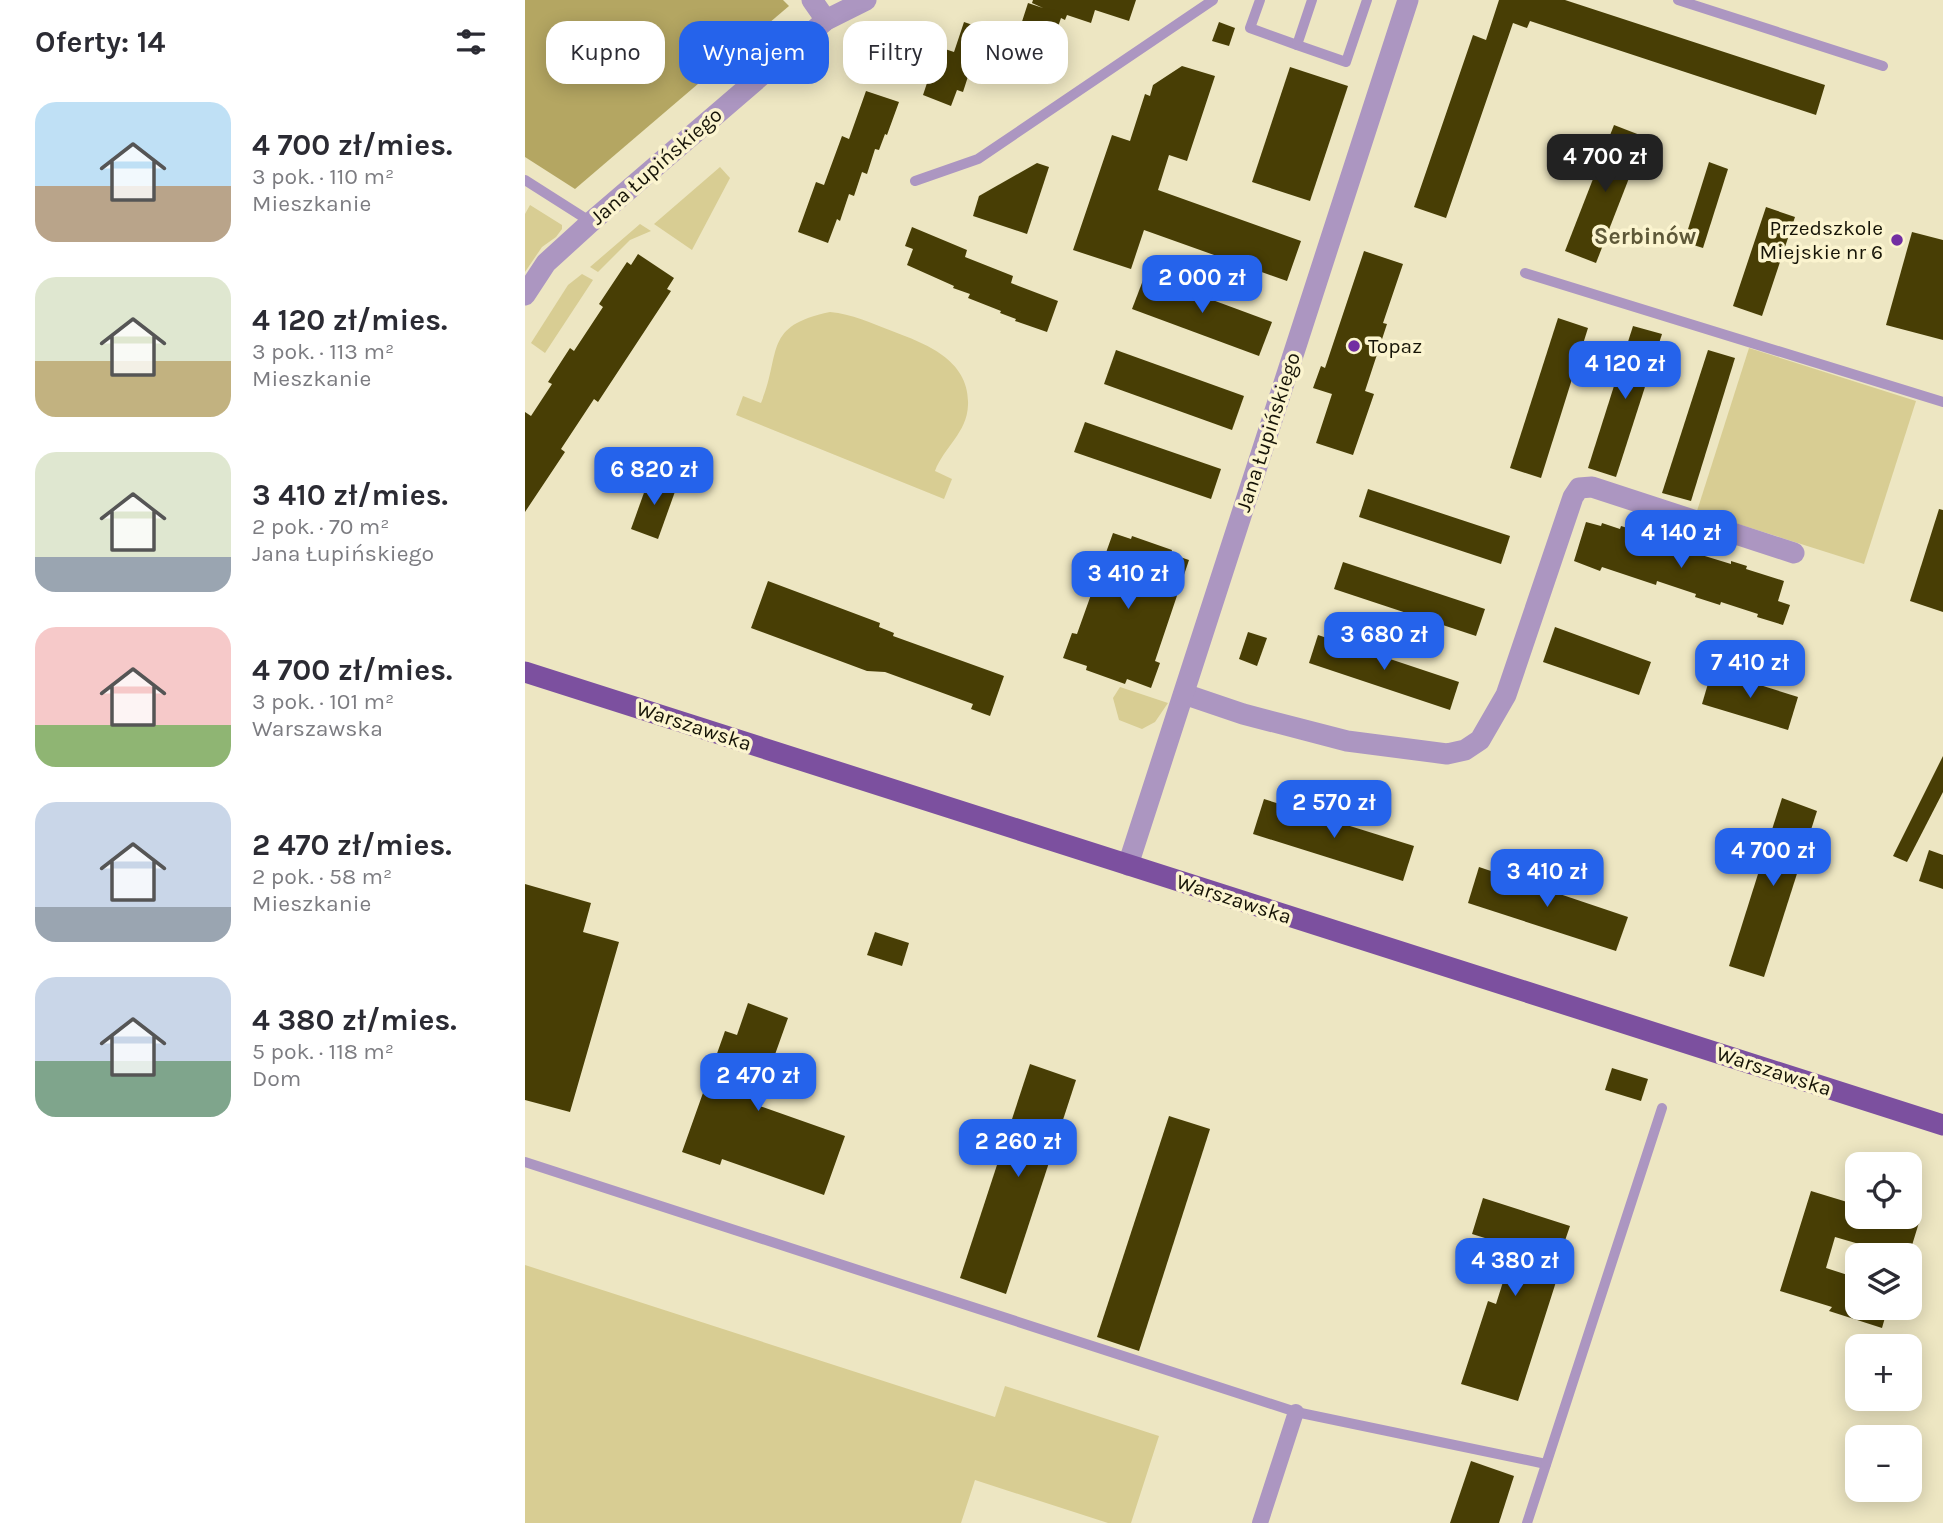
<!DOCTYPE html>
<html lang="pl">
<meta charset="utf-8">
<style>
body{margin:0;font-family:Karla,sans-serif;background:#f2f2f3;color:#2b2b33;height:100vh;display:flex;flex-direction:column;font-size:26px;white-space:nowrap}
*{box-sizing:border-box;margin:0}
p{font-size:23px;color:#7c7c81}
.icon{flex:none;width:38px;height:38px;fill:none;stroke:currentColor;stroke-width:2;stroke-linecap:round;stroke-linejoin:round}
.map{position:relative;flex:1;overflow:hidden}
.side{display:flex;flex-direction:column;background:#fff;width:525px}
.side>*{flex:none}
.banner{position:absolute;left:21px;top:21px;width:665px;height:63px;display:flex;gap:14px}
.controls{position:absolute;left:1320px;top:1152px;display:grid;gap:14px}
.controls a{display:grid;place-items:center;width:77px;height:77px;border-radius:14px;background:#fff;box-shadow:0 4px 18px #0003;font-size:35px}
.price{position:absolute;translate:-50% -60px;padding:0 16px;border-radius:14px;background:#2563eb;color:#fff;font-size:23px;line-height:46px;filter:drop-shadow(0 2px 4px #0008)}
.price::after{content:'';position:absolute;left:50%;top:42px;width:21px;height:16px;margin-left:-10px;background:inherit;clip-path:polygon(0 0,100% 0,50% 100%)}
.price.active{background:#222;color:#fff}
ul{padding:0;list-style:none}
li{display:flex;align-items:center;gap:21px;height:175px;padding:0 35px}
li span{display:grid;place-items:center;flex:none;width:196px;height:140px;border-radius:21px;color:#555}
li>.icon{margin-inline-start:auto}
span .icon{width:84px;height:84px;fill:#fffc;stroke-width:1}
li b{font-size:30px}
h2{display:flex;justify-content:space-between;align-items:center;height:84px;padding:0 35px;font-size:30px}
.pill{padding:0 24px;border-radius:21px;background:#fff;box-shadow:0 4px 18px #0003;font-size:24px;line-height:63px}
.pill.active{background:#2563eb;color:#fff}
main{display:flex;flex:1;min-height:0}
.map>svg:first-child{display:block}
.green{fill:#d8cd93}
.forest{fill:#b4a662}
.building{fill:#483e05}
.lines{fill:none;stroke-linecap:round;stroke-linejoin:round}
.service{stroke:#ac96c1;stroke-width:10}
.pedestrian{stroke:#ac96c1;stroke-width:16}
.minor{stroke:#ac96c1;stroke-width:21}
.primary{stroke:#7c509f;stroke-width:21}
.poi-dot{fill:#732ea2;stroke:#fbf4cf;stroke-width:2.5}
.labels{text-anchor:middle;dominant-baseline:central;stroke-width:7;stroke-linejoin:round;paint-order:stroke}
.street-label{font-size:21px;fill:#161407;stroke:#fbf4cf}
.poi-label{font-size:21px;fill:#161407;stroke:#fbf4cf;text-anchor:end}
.neighbourhood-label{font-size:23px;font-weight:bold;fill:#5e5838;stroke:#fbf4cf}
</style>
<main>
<section class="side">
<h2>Oferty: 14<svg class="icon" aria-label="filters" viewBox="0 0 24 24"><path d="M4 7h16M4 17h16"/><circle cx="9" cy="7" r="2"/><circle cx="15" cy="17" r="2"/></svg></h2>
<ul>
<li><span style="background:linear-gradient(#bfe0f5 60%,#b9a48a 0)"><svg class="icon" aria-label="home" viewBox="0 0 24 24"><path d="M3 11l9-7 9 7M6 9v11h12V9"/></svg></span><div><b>4 700 zł/mies.</b><p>3 pok. · 110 m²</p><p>Mieszkanie</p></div></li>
<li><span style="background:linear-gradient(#dfe7d0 60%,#c2b280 0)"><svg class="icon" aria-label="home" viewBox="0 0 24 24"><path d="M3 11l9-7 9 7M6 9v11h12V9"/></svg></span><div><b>4 120 zł/mies.</b><p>3 pok. · 113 m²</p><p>Mieszkanie</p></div></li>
<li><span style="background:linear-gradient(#dfe7d0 75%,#9aa5b1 0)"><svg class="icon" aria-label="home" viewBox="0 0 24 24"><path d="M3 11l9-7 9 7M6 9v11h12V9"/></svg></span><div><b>3 410 zł/mies.</b><p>2 pok. · 70 m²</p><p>Jana Łupińskiego</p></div></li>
<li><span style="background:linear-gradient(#f6c9c9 70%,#8fb573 0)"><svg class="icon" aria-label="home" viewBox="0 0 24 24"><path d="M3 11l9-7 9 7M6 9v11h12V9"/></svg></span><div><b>4 700 zł/mies.</b><p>3 pok. · 101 m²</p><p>Warszawska</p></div></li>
<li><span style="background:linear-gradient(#c9d6e8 75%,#9aa5b1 0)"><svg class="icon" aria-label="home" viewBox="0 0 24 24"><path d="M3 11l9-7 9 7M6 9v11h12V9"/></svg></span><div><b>2 470 zł/mies.</b><p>2 pok. · 58 m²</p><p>Mieszkanie</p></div></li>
<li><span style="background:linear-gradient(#c9d6e8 60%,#7fa58c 0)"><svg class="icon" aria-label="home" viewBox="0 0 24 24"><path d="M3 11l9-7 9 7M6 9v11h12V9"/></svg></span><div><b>4 380 zł/mies.</b><p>5 pok. · 118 m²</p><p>Dom</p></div></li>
</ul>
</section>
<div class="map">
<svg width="1418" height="1523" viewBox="0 0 1418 1523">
<rect width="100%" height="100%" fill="#ede6c2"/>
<!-- green -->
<g class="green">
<path d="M195 167 205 178 167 250 129 224Z"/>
<path d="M5 205 37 225V229L31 237 17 247 0 272V214Z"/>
<path d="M115 224 126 231 105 240 73 272 65 267Z"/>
<path d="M57 274 68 280 20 353 6 343 43 285Z"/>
<path d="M305 312C327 314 346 323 367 331 401 344 445 360 443 405 442 433 419 447 410 471L427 479 419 499 211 415 218 396 236 403C257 353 237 326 305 312Z"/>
<path d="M1224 348 1391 401 1339 564 1172 511Z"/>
<path d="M595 687 643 703 630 722 617 729 594 720 588 698Z"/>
<path d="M0 1265 470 1417 480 1386 634 1436 606 1523H583L450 1480 436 1523H0Z"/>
</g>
<!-- forest -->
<path class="forest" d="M0 0H258L264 6 50 189 0 157Z"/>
<!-- building -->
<g class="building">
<path d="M508 0H611L604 21 570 10 566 23 542 15 540 20 536 18 525 50 520 48 519 50 534 56 529 69 483 54 478 68 453 60 451 66 447 64 438 92 432 90 426 106 398 95 414 47 429 52 439 22 489 39 492 37 503 3 518 8 507 3Z"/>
<path d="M974 0H1040L1300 85 1291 115 1005 21 1002 28 988 23 921 218 889 207 948 35 961 40Z"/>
<path d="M694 22 710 28 704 46 687 41Z"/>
<path d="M657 66 690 76 662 161 644 155 633 190 776 241 762 281 619 230 606 269 548 250 587 135 605 141 620 94 625 96 628 85Z"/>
<path d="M765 67 823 86 785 201 727 182Z"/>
<path d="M341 91 374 102 362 135 360 134 354 150 350 149 342 174 337 172 329 196 324 194 315 221 312 219 303 243 273 232 291 182 299 185 317 136 324 139Z"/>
<path d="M1089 125 1120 137 1071 263 1040 251Z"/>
<path d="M1184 162 1203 169 1178 248 1159 242Z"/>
<path d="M512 163 524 167 502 234 448 216 454 196Z"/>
<path d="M1241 207 1270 217 1237 316 1208 306Z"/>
<path d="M387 227 442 250 440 257 488 276 486 283 533 301 522 332 490 321 491 319 475 313 476 311 443 298 445 294 428 288 429 286 382 265 388 249 380 246Z"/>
<path d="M1387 232 1418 240V340L1361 325Z"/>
<path d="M839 251 878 264 858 323 862 324 840 391 849 394 828 455 791 443 807 394 788 388 796 366 800 368Z"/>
<path d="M113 254 149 278 142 289 146 291 73 402 69 399 36 449 40 452 0 512V412L6 416 27 384 23 382 45 348 49 351 78 307 74 304 102 262 106 265Z"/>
<path d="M620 275 747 322 734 356 607 309Z"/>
<path d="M1033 318 1063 328 1016 478 985 468Z"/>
<path d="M1108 326 1137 334 1091 477 1063 468Z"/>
<path d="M591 350 719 396 707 430 579 384Z"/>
<path d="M1183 350 1210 358 1166 501 1137 493Z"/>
<path d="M560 422 696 469 686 499 549 452Z"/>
<path d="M125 476 152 486 133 539 106 529Z"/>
<path d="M843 489 985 536 976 564 834 517Z"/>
<path d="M1414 509 1418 510V612L1385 601Z"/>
<path d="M1061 522 1076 526 1077 523 1095 529 1096 526 1112 531 1111 535 1206 564V561L1222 566 1221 569 1259 581 1253 601 1265 605 1258 625 1232 617 1233 614 1196 602 1195 605 1170 597 1171 594 1132 581 1131 585 1077 567 1075 571 1049 561Z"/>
<path d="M588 533 606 539 607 536 647 550 646 554 664 560 630 661 635 663 626 688 602 679 600 684 561 670 562 666 538 658 547 633 552 634Z"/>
<path d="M818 562 960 609 951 636 809 589Z"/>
<path d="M243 581 355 623 354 627 369 633 368 636 479 676 465 716 446 709 448 704 360 672 342 671 226 628Z"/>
<path d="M1030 627 1126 662 1114 695 1018 662Z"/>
<path d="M723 632 742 638 732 666 714 659Z"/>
<path d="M793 635 934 682 925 710 784 663Z"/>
<path d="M1187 670 1273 697 1263 730 1177 704Z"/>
<path d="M1418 756V792L1382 862 1368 856Z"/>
<path d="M1257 798 1292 811 1239 977 1204 966Z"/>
<path d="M739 799 889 846 878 881 728 834Z"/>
<path d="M1404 850 1418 855V889L1394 881Z"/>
<path d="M954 867 1103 917 1091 951 943 903Z"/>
<path d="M0 884 66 903 58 932 94 942 45 1112 0 1100Z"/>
<path d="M350 932 384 943 377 966 342 955Z"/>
<path d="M223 1003 263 1018 232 1105 320 1136 299 1195 197 1159 195 1165 157 1152 200 1031 212 1035Z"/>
<path d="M505 1064 551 1080 481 1294 435 1278Z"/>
<path d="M1087 1068 1123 1079 1116 1101 1080 1090Z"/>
<path d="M644 1116 685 1129 614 1351 572 1337Z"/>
<path d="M1286 1191 1332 1205V1216H1396L1384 1255H1339L1341 1246 1310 1237 1301 1268 1332 1278V1307H1363L1357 1328 1304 1311 1307 1307 1255 1291Z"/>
<path d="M958 1198 1045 1226 1033 1261 1037 1263 993 1401 936 1384 963 1301 971 1304 989 1247 947 1234Z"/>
<path d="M946 1461 989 1476 974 1523H925Z"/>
</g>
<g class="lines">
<!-- service -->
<g class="service">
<path d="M735 0 725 28 772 45"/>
<path d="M787 0 772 45 821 62 842 0"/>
<path d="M1153 0 1358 66"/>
<path d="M0 180 66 222"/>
<path d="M390 181 453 159 688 0"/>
<path d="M1000 273 1418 402"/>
<path d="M0 1162 771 1412 1021 1464"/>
<path d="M1002 1523 1137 1108"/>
</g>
<!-- pedestrian -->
<path class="pedestrian" d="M735 1523 771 1412"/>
<!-- minor -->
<g class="minor">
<path d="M287 0 301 20"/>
<path d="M0 295 21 263 66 222 301 20 341 0"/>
<path d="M659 694 718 714 822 741 922 754 940 750 955 740 981 695 1048 497 1054 488 1067 487 1269 553"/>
<path d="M603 865 883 0"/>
</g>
<!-- primary -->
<path class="primary" d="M0 672 1418 1125"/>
</g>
<!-- markers -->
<g class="poi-dot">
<circle cx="1372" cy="240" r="7"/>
<circle cx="829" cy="346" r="7"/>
</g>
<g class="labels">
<!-- street labels -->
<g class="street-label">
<text transform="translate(131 166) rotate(-41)">Jana Łupińskiego</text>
<text transform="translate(743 432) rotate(-72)">Jana Łupińskiego</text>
<text transform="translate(169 726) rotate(18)">Warszawska</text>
<text transform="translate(709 899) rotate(18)">Warszawska</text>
<text transform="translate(1249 1071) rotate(18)">Warszawska</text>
</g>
<!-- poi labels -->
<g class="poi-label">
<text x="1358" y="228">Przedszkole<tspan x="1358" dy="24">Miejskie nr 6</tspan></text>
<text x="843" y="346" text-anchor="start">Topaz</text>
</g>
<!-- neighbourhood labels -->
<g class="neighbourhood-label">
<text x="1120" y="236">Serbinów</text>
</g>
</g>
</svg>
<div class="controls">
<a><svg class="icon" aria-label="locate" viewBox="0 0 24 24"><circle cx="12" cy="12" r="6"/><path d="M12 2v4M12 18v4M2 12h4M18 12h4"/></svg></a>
<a><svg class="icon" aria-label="layers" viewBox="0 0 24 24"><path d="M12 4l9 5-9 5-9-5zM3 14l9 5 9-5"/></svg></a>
<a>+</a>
<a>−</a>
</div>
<b class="price active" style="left:1080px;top:194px">4 700 zł</b>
<b class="price" style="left:677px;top:315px">2 000 zł</b>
<b class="price" style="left:1100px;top:401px">4 120 zł</b>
<b class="price" style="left:129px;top:507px">6 820 zł</b>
<b class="price" style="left:1156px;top:570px">4 140 zł</b>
<b class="price" style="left:603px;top:611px">3 410 zł</b>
<b class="price" style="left:859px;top:672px">3 680 zł</b>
<b class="price" style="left:1225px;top:700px">7 410 zł</b>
<b class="price" style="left:809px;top:840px">2 570 zł</b>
<b class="price" style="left:1248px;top:888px">4 700 zł</b>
<b class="price" style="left:1022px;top:909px">3 410 zł</b>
<b class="price" style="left:233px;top:1113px">2 470 zł</b>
<b class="price" style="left:493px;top:1179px">2 260 zł</b>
<b class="price" style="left:990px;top:1298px">4 380 zł</b>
<div class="banner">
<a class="pill">Kupno</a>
<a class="pill active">Wynajem</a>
<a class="pill">Filtry</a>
<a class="pill">Nowe</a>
</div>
</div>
</main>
